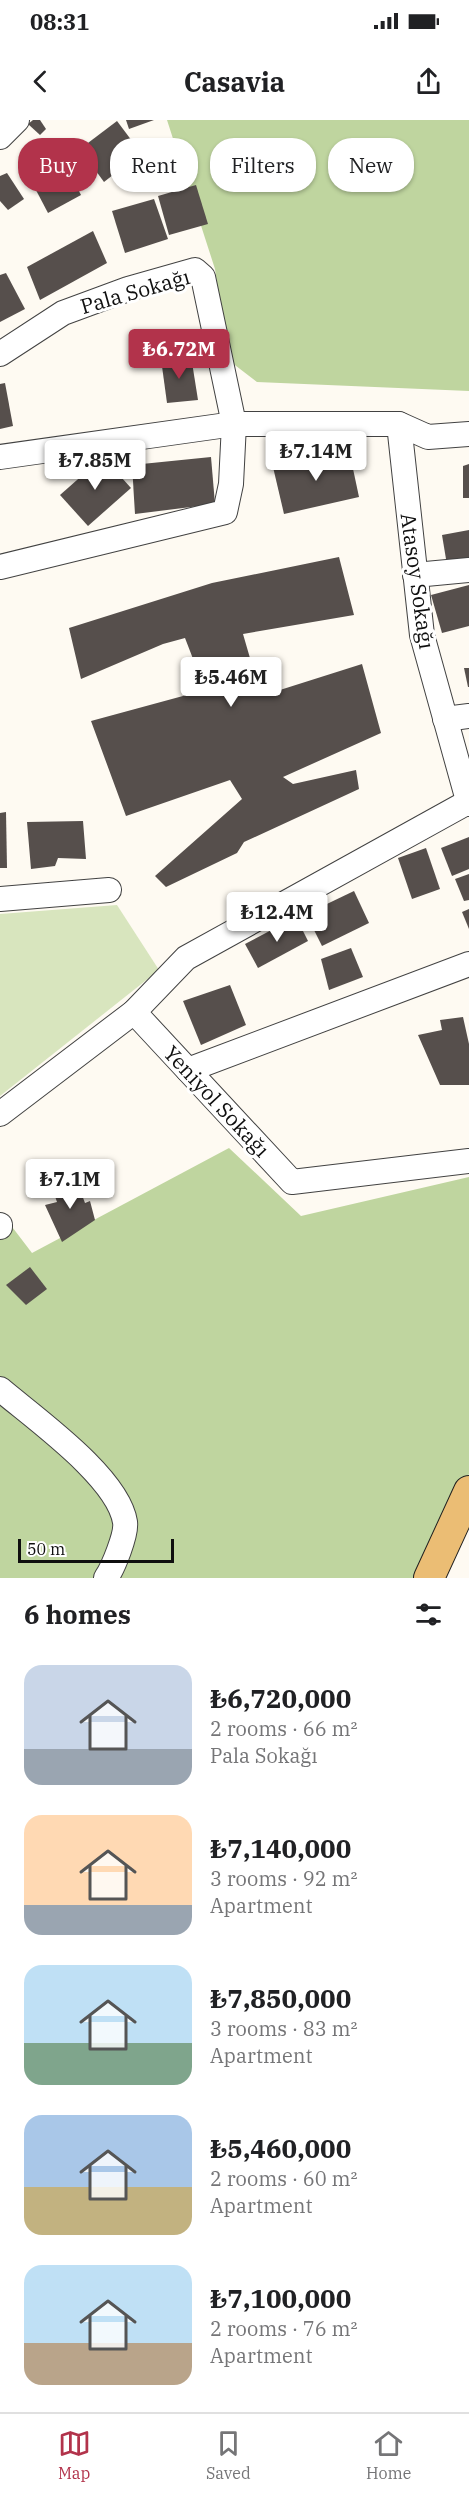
<!DOCTYPE html>
<meta charset="utf-8">
<style>
body{margin:0;font-family:"IBM Plex Serif",serif;background:#f6f6f6;color:#202124;height:100vh;display:flex;flex-direction:column;font-size:22px;white-space:nowrap}
*{box-sizing:border-box;margin:0}
p{font-size:20px;color:#757577}
.icon{flex:none;width:33px;height:33px;fill:none;stroke:currentColor;stroke-width:2;stroke-linecap:round;stroke-linejoin:round}
.map{position:relative;height:1458px;overflow:hidden}
.details{display:flex;flex-direction:column;background:#fff;flex:1}
.details>*{flex:none}
.top-card{position:absolute;left:18px;top:18px;width:434px;height:54px;display:flex;gap:12px}
.scale{position:absolute;left:18px;bottom:15px;width:156px;box-sizing:border-box;padding-left:6px;border:3px solid #0f0f0f;border-top:0;font-size:16px;line-height:21px;white-space:nowrap;color:#0f0f0f;-webkit-text-stroke:4px #fff;paint-order:stroke}
.price{position:absolute;translate:-50% -51px;padding:0 14px;border-radius:6px;background:#fff;color:#222;font-size:20px;line-height:39px;filter:drop-shadow(0 2px 3px #0008)}
.price::after{content:'';position:absolute;left:50%;top:36px;width:18px;height:14px;margin-left:-9px;background:inherit;clip-path:polygon(0 0,100% 0,50% 100%)}
.price.current{background:#b2334b;color:#fff}
ul{padding:0;list-style:none}
li{display:flex;align-items:center;gap:18px;height:150px;padding:0 24px}
li span{display:grid;place-items:center;flex:none;width:168px;height:120px;border-radius:18px;color:#555}
li>.icon{margin-inline-start:auto}
span .icon{width:72px;height:72px;fill:#fffc;stroke-width:1}
li b{font-size:26px}
h2{display:flex;justify-content:space-between;align-items:center;height:72px;padding:0 24px;font-size:26px}
.chip{padding:0 21px;border-radius:24px;background:#fff;box-shadow:0 2px 4px #0004;font-size:21px;line-height:54px}
.chip.current{background:#b2334b;color:#fff}
.status{display:flex;justify-content:space-between;align-items:center;height:42px;padding:0 30px;background:#fff;direction:ltr}
.status svg{height:16px;fill:currentColor}
header{display:flex;justify-content:space-between;align-items:center;height:78px;padding:0 24px;background:#fff;font-size:27px;font-weight:800}
.dock{display:flex;justify-content:space-around;align-items:center;height:84px;border-top:2px solid #e0e0e0;background:#fff;font-size:16px;color:#757577}
.dock a{display:grid;justify-items:center;gap:3px}
.dock .current{color:#b2334b}
.map>svg:first-child{display:block}
.green{fill:#d8e5be}
.forest{fill:#bfd59f}
.building{fill:#564f4c}
.lines{fill:none;stroke-linecap:round;stroke-linejoin:round}
.minor-casing{stroke:#424242;stroke-width:26}
.major-casing{stroke:#202020;stroke-width:32}
.minor{stroke:#fff;stroke-width:24}
.major{stroke:#ebbd74;stroke-width:30}
.labels{text-anchor:middle;dominant-baseline:central;stroke-width:6;stroke-linejoin:round;paint-order:stroke}
.street-label{font-size:21px;fill:#0f0f0f;stroke:#fff}
</style>
<div class="status"><b>08:31</b><svg viewBox="0 0 49 12"><path d="M0 12V9h3v3zM5 12V6h3v6zM10 12V3h3v9zM15 12V0h3v12zM26 1h20v11H26zM47 4h2v5h-2z"/></svg></div>
<header><svg class="icon" aria-label="back" viewBox="0 0 24 24"><path d="M15 5l-7 7 7 7"/></svg>Casavia<svg class="icon" aria-label="share" viewBox="0 0 24 24"><path d="M12 15V3M7 8l5-5 5 5M5 13v7h14v-7"/></svg></header>
<div class="map">
<svg width="469" height="1458" viewBox="0 0 469 1458">
<rect width="100%" height="100%" fill="#fefaf2"/>
<!-- green -->
<path class="green" d="M117 785 159 850 0 976V794Z"/>
<!-- forest -->
<g class="forest">
<path d="M167 0H469V271L257 262 227 239 215 149Z"/>
<path d="M229 1028 301 1096 469 1057V1354L416 1458H0V1100L3 1095 32 1133Z"/>
</g>
<!-- building -->
<g class="building">
<path d="M33 0H40L46 9 40 15 28 4Z"/>
<path d="M126 0H154L129 9Z"/>
<path d="M117 1 141 33 104 62 80 29Z"/>
<path d="M59 33 81 75 48 93 26 51Z"/>
<path d="M7 53 24 79 8 90 0 81V56Z"/>
<path d="M196 65 208 104 169 115 158 76Z"/>
<path d="M154 79 168 119 125 133 112 91Z"/>
<path d="M93 111 107 143 40 180 27 147Z"/>
<path d="M6 153 25 189 0 202V155Z"/>
<path d="M191 236 198 280 167 283 161 239Z"/>
<path d="M5 263 13 306 0 309V264Z"/>
<path d="M349 330 359 377 284 394 273 347Z"/>
<path d="M103 337 131 368 88 406 60 375Z"/>
<path d="M211 337 215 384 135 394 132 345Z"/>
<path d="M469 344V378H463V346Z"/>
<path d="M469 410V441L447 445 442 415Z"/>
<path d="M339 437 354 495 243 514 261 576 362 544 381 613 283 657 293 664 356 650 359 669 244 722 237 733 166 767 155 756 242 679 230 660 126 696 91 601 205 570 185 518 163 524 81 559 69 508 212 463Z"/>
<path d="M469 465V506L442 513 431 475Z"/>
<path d="M464 548H469V567H468Z"/>
<path d="M6 692 7 748H0V693Z"/>
<path d="M83 701 86 739 58 738 55 746 31 749 27 702Z"/>
<path d="M469 717V749L452 756 441 728Z"/>
<path d="M426 728 440 769 412 779 398 738Z"/>
<path d="M469 754V780L464 781 455 759Z"/>
<path d="M354 771 369 803 322 826 306 794Z"/>
<path d="M469 789V809L462 792Z"/>
<path d="M296 797 308 821 258 848 245 824Z"/>
<path d="M351 828 363 857 329 870 321 839Z"/>
<path d="M230 865 246 905 201 925 183 881Z"/>
<path d="M463 897 469 924V965H440L418 915 442 910 440 900Z"/>
<path d="M76 1059 85 1083 90 1081 95 1100 62 1122 45 1085 57 1082 52 1068Z"/>
<path d="M30 1147 47 1169 26 1185 6 1165Z"/>
</g>
<g class="lines">
<!-- minor casing -->
<g class="minor-casing">
<g id="minor">
<path d="M0 17 17 0"/>
<path d="M0 234 63 193 128 169 195 150 203 157 234 304 231 364 225 392 0 447"/>
<path d="M399 304 422 515 469 684"/>
<path d="M0 337 234 304H399L428 317 469 314"/>
<path d="M415 455 469 450"/>
<path d="M445 599 469 596"/>
<path d="M0 779 109 770"/>
<path d="M134 892 292 1062 469 1041"/>
<path d="M188 950 469 844"/>
<path d="M0 994 134 892 186 838 468 682"/>
<path d="M0 1105V1107"/>
<path d="M0 1269C34 1298 118 1357 125 1402 127 1414 113 1448 106 1458"/>
</g>
</g>
<!-- major casing -->
<g class="major-casing">
<path id="major" d="M429 1458 469 1371"/>
</g>
<!-- minor -->
<use href="#minor" class="minor"/>
<!-- major -->
<use href="#major" class="major"/>
</g>
<g class="labels">
<!-- street labels -->
<g class="street-label">
<text transform="translate(135 171) rotate(-16)">Pala Sokağı</text>
<text transform="translate(418 461) rotate(82)">Atasoy Sokağı</text>
<text transform="translate(217 981) rotate(47)">Yeniyol Sokağı</text>
</g>
</g>
</svg>
<div class="scale">50 m</div>
<b class="price current" style="left:179px;top:260px">₺6.72M</b>
<b class="price" style="left:316px;top:362px">₺7.14M</b>
<b class="price" style="left:95px;top:371px">₺7.85M</b>
<b class="price" style="left:231px;top:588px">₺5.46M</b>
<b class="price" style="left:277px;top:823px">₺12.4M</b>
<b class="price" style="left:70px;top:1090px">₺7.1M</b>
<div class="top-card">
<a class="chip current">Buy</a>
<a class="chip">Rent</a>
<a class="chip">Filters</a>
<a class="chip">New</a>
</div>
</div>
<section class="details">
<h2>6 homes<svg class="icon" aria-label="filters" viewBox="0 0 24 24"><path d="M4 7h16M4 17h16"/><circle cx="9" cy="7" r="2"/><circle cx="15" cy="17" r="2"/></svg></h2>
<ul>
<li><span style="background:linear-gradient(#c9d6e8 70%,#9aa5b1 0)"><svg class="icon" aria-label="home" viewBox="0 0 24 24"><path d="M3 11l9-7 9 7M6 9v11h12V9"/></svg></span><div><b>₺6,720,000</b><p>2 rooms · 66 m²</p><p>Pala Sokağı</p></div></li>
<li><span style="background:linear-gradient(#ffd9b3 75%,#9aa5b1 0)"><svg class="icon" aria-label="home" viewBox="0 0 24 24"><path d="M3 11l9-7 9 7M6 9v11h12V9"/></svg></span><div><b>₺7,140,000</b><p>3 rooms · 92 m²</p><p>Apartment</p></div></li>
<li><span style="background:linear-gradient(#bfe0f5 65%,#7fa58c 0)"><svg class="icon" aria-label="home" viewBox="0 0 24 24"><path d="M3 11l9-7 9 7M6 9v11h12V9"/></svg></span><div><b>₺7,850,000</b><p>3 rooms · 83 m²</p><p>Apartment</p></div></li>
<li><span style="background:linear-gradient(#a9c7e8 60%,#c2b280 0)"><svg class="icon" aria-label="home" viewBox="0 0 24 24"><path d="M3 11l9-7 9 7M6 9v11h12V9"/></svg></span><div><b>₺5,460,000</b><p>2 rooms · 60 m²</p><p>Apartment</p></div></li>
<li><span style="background:linear-gradient(#bfe0f5 65%,#b9a48a 0)"><svg class="icon" aria-label="home" viewBox="0 0 24 24"><path d="M3 11l9-7 9 7M6 9v11h12V9"/></svg></span><div><b>₺7,100,000</b><p>2 rooms · 76 m²</p><p>Apartment</p></div></li>
</ul>
</section>
<nav class="dock">
<a class="current"><svg class="icon" aria-label="map" viewBox="0 0 24 24"><path d="M3 6l6-2 6 2 6-2v14l-6 2-6-2-6 2zM9 4v14M15 6v14"/></svg>Map</a>
<a><svg class="icon" aria-label="saved" viewBox="0 0 24 24"><path d="M7 4h10v16l-5-4-5 4z"/></svg>Saved</a>
<a><svg class="icon" aria-label="home" viewBox="0 0 24 24"><path d="M3 11l9-7 9 7M6 9v11h12V9"/></svg>Home</a>
</nav>
